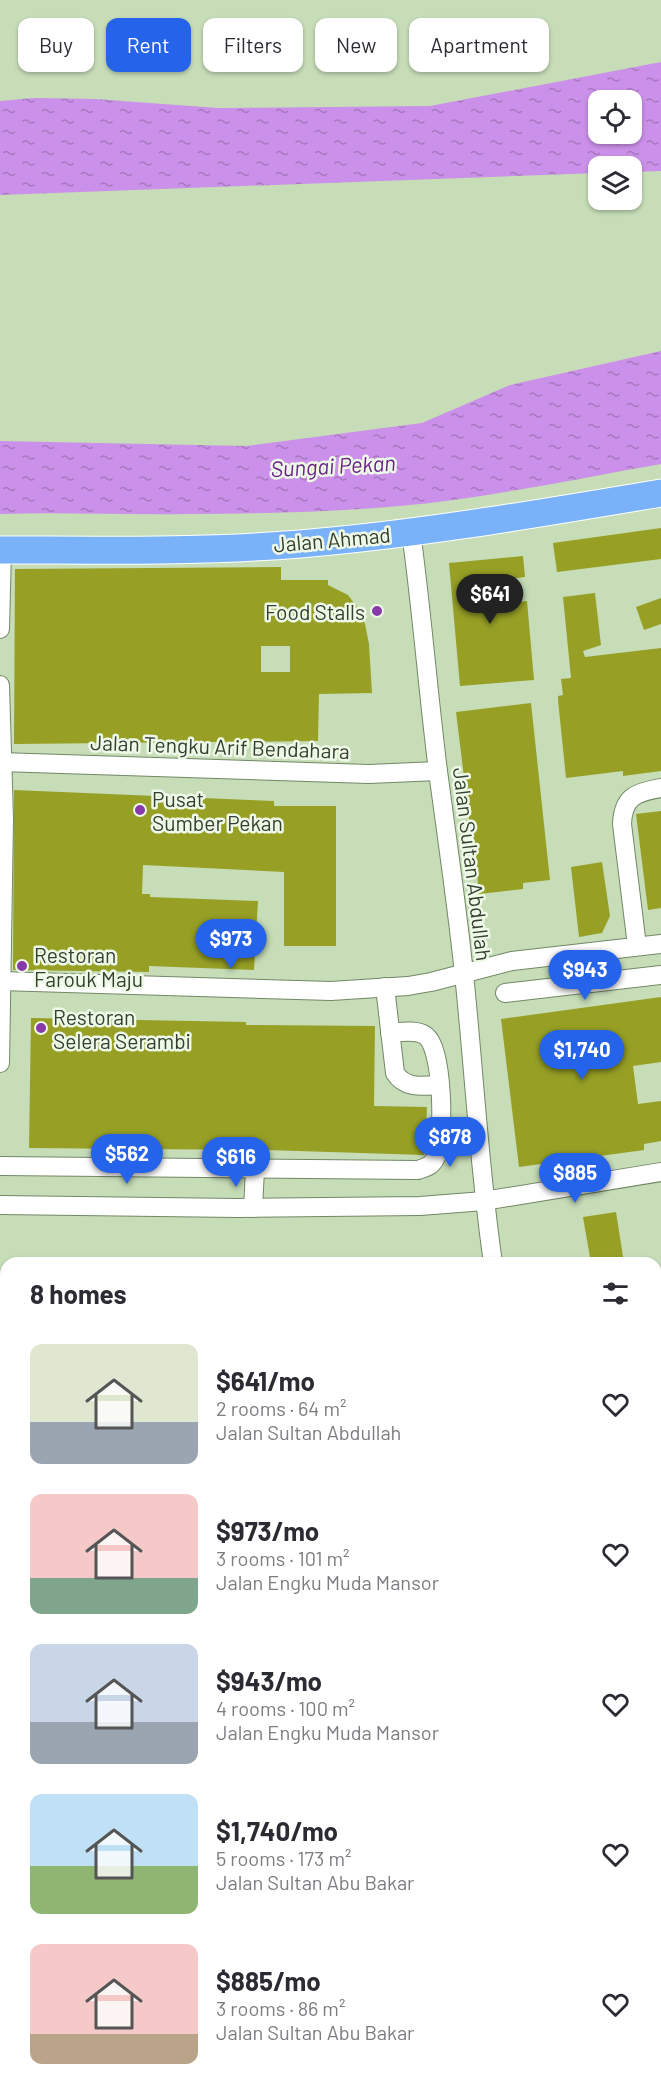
<!DOCTYPE html>
<meta charset="utf-8">
<style>
body{margin:0;font-family:Barlow,sans-serif;background:#f2f2f3;color:#2b2b33;height:100vh;display:flex;flex-direction:column;font-size:22px;white-space:nowrap}
*{box-sizing:border-box;margin:0}
p{font-size:20px;color:#7c7c81}
.icon{flex:none;width:33px;height:33px;fill:none;stroke:currentColor;stroke-width:2;stroke-linecap:round;stroke-linejoin:round}
.map{position:relative;flex:1;overflow:hidden}
.drawer{position:absolute;left:0px;top:1257px;width:662px;height:836px;display:flex;flex-direction:column;background:#fff;border-radius:18px 18px 0 0;box-shadow:0 2px 4px #0004}
.drawer>*{flex:none}
.hud{position:absolute;left:18px;top:18px;width:626px;height:54px;display:flex;gap:12px}
.buttons{position:absolute;left:588px;top:90px;display:grid;gap:12px}
.buttons a{display:grid;place-items:center;width:54px;height:54px;border-radius:12px;background:#fff;box-shadow:0 2px 4px #0004;font-size:30px}
.price{position:absolute;translate:-50% -51px;padding:0 14px;border-radius:21px;background:#2563eb;color:#fff;font-size:20px;line-height:39px;filter:drop-shadow(0 2px 3px #0008)}
.price::after{content:'';position:absolute;left:50%;top:36px;width:18px;height:14px;margin-left:-9px;background:inherit;clip-path:polygon(0 0,100% 0,50% 100%)}
.price.on{background:#222;color:#fff}
ul{padding:0;list-style:none}
li{display:flex;align-items:center;gap:18px;height:150px;padding:0 30px}
li span{display:grid;place-items:center;flex:none;width:168px;height:120px;border-radius:12px;color:#555}
li>.icon{margin-inline-start:auto}
span .icon{width:72px;height:72px;fill:#fffc;stroke-width:1}
li b{font-size:26px}
h2{display:flex;justify-content:space-between;align-items:center;height:72px;padding:0 30px;font-size:26px}
.tag{padding:0 21px;border-radius:12px;background:#fff;box-shadow:0 2px 4px #0004;font-size:21px;line-height:54px}
.tag.on{background:#2563eb;color:#fff}
.map>svg:first-child{display:block}
.water{fill:url(#water-ripples);fill-rule:evenodd}
.building{fill:#97a025;fill-rule:evenodd}
.lines{fill:none;stroke-linecap:round;stroke-linejoin:round}
.minor-casing{stroke:#728865;stroke-width:20}
.highway-casing{stroke:#fff;stroke-width:29}
.minor{stroke:#fff;stroke-width:18}
.highway{stroke:#79b2f8;stroke-width:27}
.poi-dot{fill:#8839aa;stroke:#eefae7;stroke-width:2}
.labels{text-anchor:middle;dominant-baseline:central;stroke-width:5;stroke-linejoin:round;paint-order:stroke}
.street-label{font-size:21px;fill:#353f30;stroke:#eefae7}
.poi-label{font-size:21px;fill:#353f30;stroke:#eefae7;text-anchor:start}
.water-label{font-size:22px;font-style:italic;fill:#6c228b;stroke:#eefae7}
</style>
<div class="map">
<svg width="661" height="2092" viewBox="0 0 661 2092">
<defs>
<pattern id="water-ripples" width="26" height="14" patternUnits="userSpaceOnUse" patternTransform="scale(1.5)"><rect width="26" height="14" fill="#cb90e9"/><path d="M2 4q2-2 4 0t4 0M15 11q2-2 4 0t4 0" fill="none" stroke="#a677bd"/></pattern>
</defs>
<rect width="100%" height="100%" fill="#c6ddb8"/>
<!-- water -->
<g class="water">
<path d="M661 62V171L632 172V166H598V173L0 195V101L34 98 95 99 218 108 430 106ZM598 100H632V134H598Z"/>
<path d="M661 351V464C575 479 488 498 400 506 330 512 258 514 187 514 124 515 62 512 0 514V441L246 446 422 423 510 385Z"/>
</g>
<!-- building -->
<g class="building">
<path d="M661 528V559L557 572 553 543Z"/>
<path d="M523 556 525 577 483 582 486 605 527 601 534 680 460 686 449 563Z"/>
<path d="M281 567V580H328V585L348 595 357 607 365 624 369 644 372 693 319 694 318 741 14 744 15 569ZM261 646H290V672H261Z"/>
<path d="M595 593 601 645 583 651 585 657 661 648V771L623 776V771L566 778 558 700V696L563 695 561 679 571 678 563 597Z"/>
<path d="M661 598V624L644 630 636 607Z"/>
<path d="M531 703 550 880 523 883V889L479 894 473 834H471L456 712Z"/>
<path d="M14 790 274 801V806H336V946H284V872L143 865 142 894H150V897L258 901 254 970 149 966V972L13 970Z"/>
<path d="M661 811V908L648 910 636 814Z"/>
<path d="M602 862 610 916 602 933 579 937 571 867Z"/>
<path d="M661 997V1062L633 1066 638 1104 661 1101V1141L644 1144V1150L519 1167 501 1019Z"/>
<path d="M31 1018 246 1022V1025L375 1026 374 1106 427 1107 425 1153 424 1155 266 1150 29 1148Z"/>
<path d="M616 1212 624 1263H591L583 1217Z"/>
</g>
<g class="lines">
<!-- minor casing -->
<g class="minor-casing">
<g id="minor">
<path d="M411 532C422 612 428 692 438 771 447 839 457 906 464 974 474 1070 479 1167 493 1263"/>
<path d="M0 629 2 550"/>
<path d="M0 685 4 819 0 1063"/>
<path d="M0 762 369 774 438 771"/>
<path d="M637 946 622 824C623 797 636 792 661 788"/>
<path d="M0 981 331 991 408 986 431 982 512 961 661 944"/>
<path d="M385 987 395 1073C405 1089 423 1086 439 1085"/>
<path d="M505 993 661 975"/>
<path d="M0 1166 418 1170C427 1167 432 1166 436 1157 445 1137 443 1049 426 1036 417 1029 401 1032 390 1033"/>
<path d="M0 1205 238 1208 420 1206 484 1201 661 1172"/>
<path d="M253 1208 255 1170"/>
<path d="M656 1418 661 1417"/>
<path d="M656 1707 661 1705"/>
<path d="M0 1898 6 1899"/>
<path d="M0 2069 6 2068"/>
<path d="M339 2086V2092"/>
<path d="M639 2086 640 2092"/>
</g>
</g>
<!-- highway casing -->
<g class="highway-casing">
<path id="highway" d="M0 550C100 550 201 552 300 544 421 534 541 513 661 493"/>
</g>
<!-- minor -->
<use href="#minor" class="minor"/>
<!-- highway -->
<use href="#highway" class="highway"/>
</g>
<!-- markers -->
<g class="poi-dot">
<circle cx="377" cy="611" r="6"/>
<circle cx="140" cy="810" r="6"/>
<circle cx="22" cy="966" r="6"/>
<circle cx="41" cy="1028" r="6"/>
</g>
<g class="labels">
<!-- street labels -->
<g class="street-label">
<text transform="translate(332 539) rotate(-5)">Jalan Ahmad</text>
<text transform="translate(220 746) rotate(2)">Jalan Tengku Arif Bendahara</text>
<text transform="translate(473 864) rotate(83)">Jalan Sultan Abdullah</text>
</g>
<!-- poi labels -->
<g class="poi-label">
<text x="365" y="611" text-anchor="end">Food Stalls</text>
<text x="152" y="798">Pusat<tspan x="152" dy="24">Sumber Pekan</tspan></text>
<text x="34" y="954">Restoran<tspan x="34" dy="24">Farouk Maju</tspan></text>
<text x="53" y="1016">Restoran<tspan x="53" dy="24">Selera Serambi</tspan></text>
</g>
<!-- water labels -->
<g class="water-label">
<text transform="translate(333 465) rotate(-3)">Sungai Pekan</text>
</g>
</g>
</svg>
<div class="buttons">
<a><svg class="icon" aria-label="locate" viewBox="0 0 24 24"><circle cx="12" cy="12" r="6"/><path d="M12 2v4M12 18v4M2 12h4M18 12h4"/></svg></a>
<a><svg class="icon" aria-label="layers" viewBox="0 0 24 24"><path d="M12 4l9 5-9 5-9-5zM3 14l9 5 9-5"/></svg></a>
</div>
<b class="price on" style="left:490px;top:625px">$641</b>
<b class="price" style="left:231px;top:970px">$973</b>
<b class="price" style="left:585px;top:1001px">$943</b>
<b class="price" style="left:582px;top:1081px">$1,740</b>
<b class="price" style="left:450px;top:1168px">$878</b>
<b class="price" style="left:127px;top:1185px">$562</b>
<b class="price" style="left:236px;top:1188px">$616</b>
<b class="price" style="left:575px;top:1204px">$885</b>
<div class="hud">
<a class="tag">Buy</a>
<a class="tag on">Rent</a>
<a class="tag">Filters</a>
<a class="tag">New</a>
<a class="tag">Apartment</a>
</div>
<section class="drawer">
<h2>8 homes<svg class="icon" aria-label="filters" viewBox="0 0 24 24"><path d="M4 7h16M4 17h16"/><circle cx="9" cy="7" r="2"/><circle cx="15" cy="17" r="2"/></svg></h2>
<ul>
<li><span style="background:linear-gradient(#dfe7d0 65%,#9aa5b1 0)"><svg class="icon" aria-label="home" viewBox="0 0 24 24"><path d="M3 11l9-7 9 7M6 9v11h12V9"/></svg></span><div><b>$641/mo</b><p>2 rooms · 64 m²</p><p>Jalan Sultan Abdullah</p></div><svg class="icon" aria-label="heart" viewBox="0 0 24 24"><path d="M12 20l-8-8c-3-5 5-10 8-4 3-6 11-1 8 4z"/></svg></li>
<li><span style="background:linear-gradient(#f6c9c9 70%,#7fa58c 0)"><svg class="icon" aria-label="home" viewBox="0 0 24 24"><path d="M3 11l9-7 9 7M6 9v11h12V9"/></svg></span><div><b>$973/mo</b><p>3 rooms · 101 m²</p><p>Jalan Engku Muda Mansor</p></div><svg class="icon" aria-label="heart" viewBox="0 0 24 24"><path d="M12 20l-8-8c-3-5 5-10 8-4 3-6 11-1 8 4z"/></svg></li>
<li><span style="background:linear-gradient(#c9d6e8 65%,#9aa5b1 0)"><svg class="icon" aria-label="home" viewBox="0 0 24 24"><path d="M3 11l9-7 9 7M6 9v11h12V9"/></svg></span><div><b>$943/mo</b><p>4 rooms · 100 m²</p><p>Jalan Engku Muda Mansor</p></div><svg class="icon" aria-label="heart" viewBox="0 0 24 24"><path d="M12 20l-8-8c-3-5 5-10 8-4 3-6 11-1 8 4z"/></svg></li>
<li><span style="background:linear-gradient(#bfe0f5 60%,#8fb573 0)"><svg class="icon" aria-label="home" viewBox="0 0 24 24"><path d="M3 11l9-7 9 7M6 9v11h12V9"/></svg></span><div><b>$1,740/mo</b><p>5 rooms · 173 m²</p><p>Jalan Sultan Abu Bakar</p></div><svg class="icon" aria-label="heart" viewBox="0 0 24 24"><path d="M12 20l-8-8c-3-5 5-10 8-4 3-6 11-1 8 4z"/></svg></li>
<li><span style="background:linear-gradient(#f6c9c9 75%,#b9a48a 0)"><svg class="icon" aria-label="home" viewBox="0 0 24 24"><path d="M3 11l9-7 9 7M6 9v11h12V9"/></svg></span><div><b>$885/mo</b><p>3 rooms · 86 m²</p><p>Jalan Sultan Abu Bakar</p></div><svg class="icon" aria-label="heart" viewBox="0 0 24 24"><path d="M12 20l-8-8c-3-5 5-10 8-4 3-6 11-1 8 4z"/></svg></li>
</ul>
</section>
</div>
